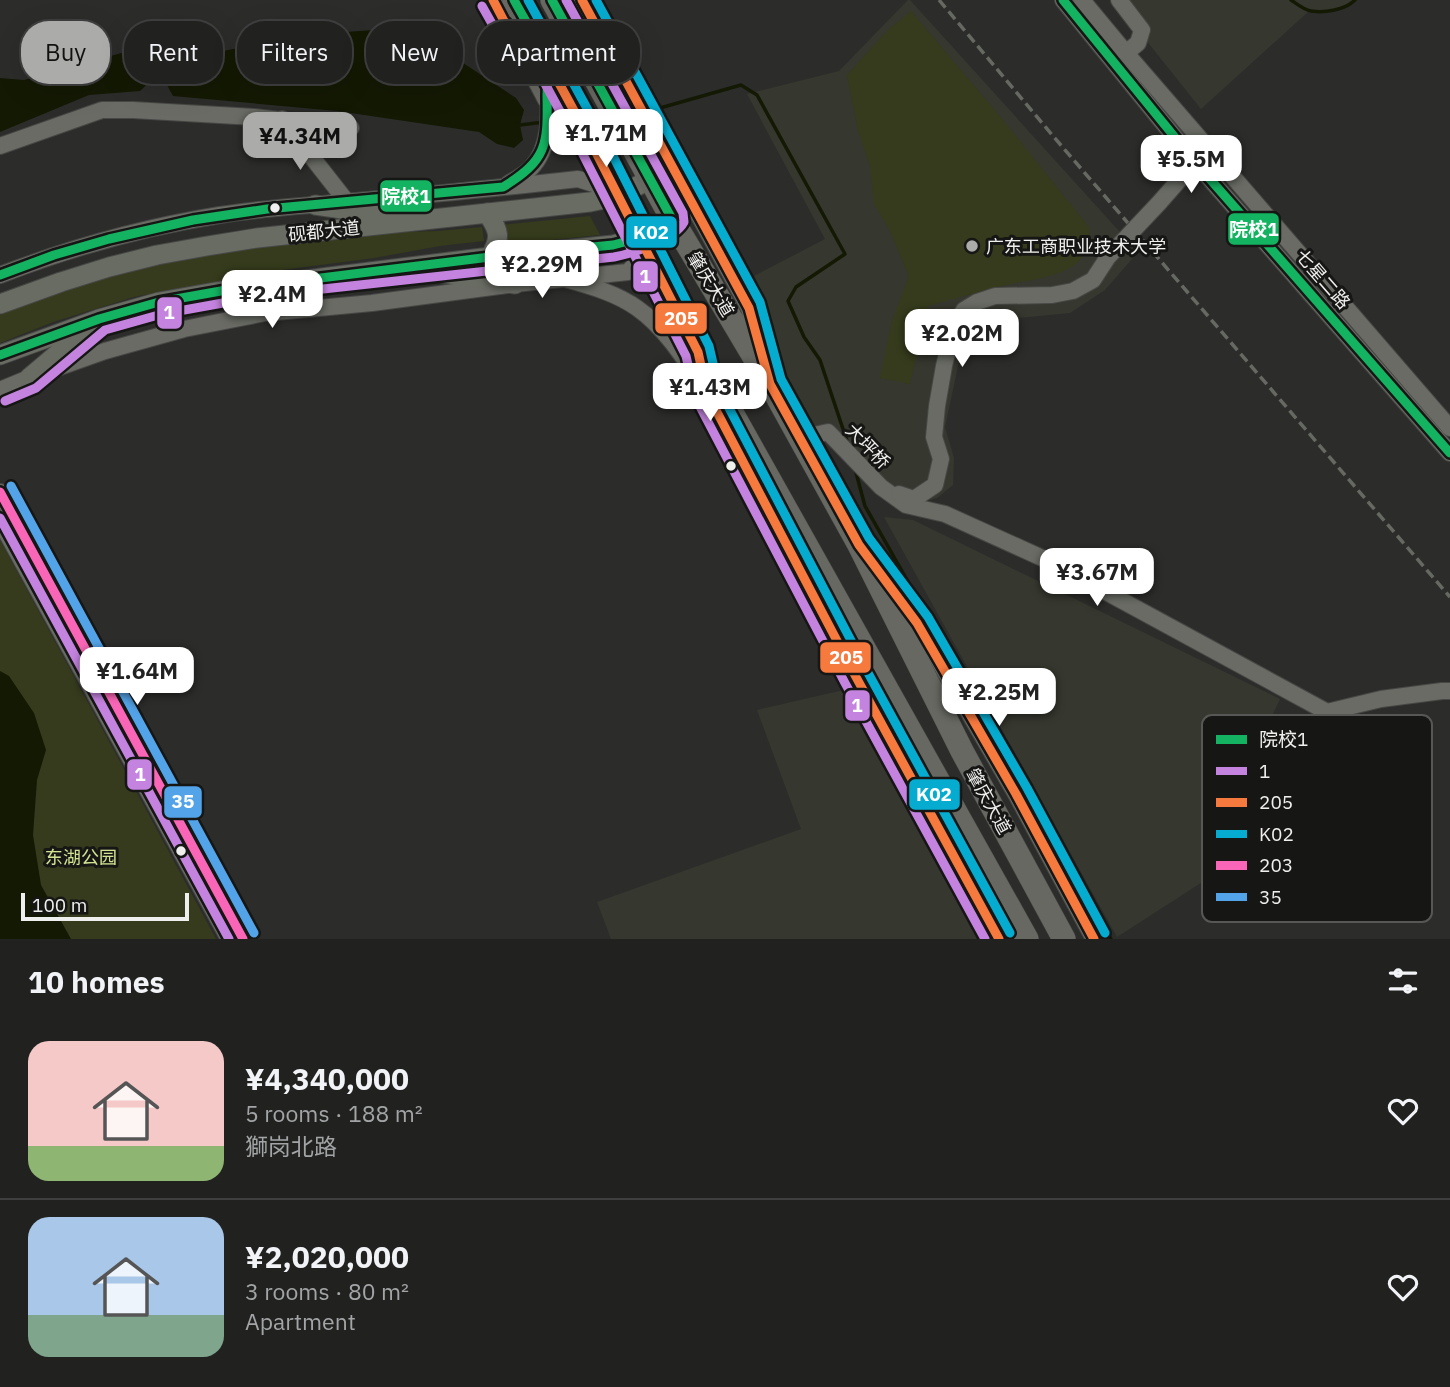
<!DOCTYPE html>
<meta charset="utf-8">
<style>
body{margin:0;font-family:"IBM Plex Sans","Noto Sans SC",sans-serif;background:#2d2f2d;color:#f1f3f6;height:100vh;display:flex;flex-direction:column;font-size:26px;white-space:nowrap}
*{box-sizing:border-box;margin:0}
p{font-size:23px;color:#a2a4a5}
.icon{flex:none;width:38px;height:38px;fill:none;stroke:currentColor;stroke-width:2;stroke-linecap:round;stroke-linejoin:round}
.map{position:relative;height:939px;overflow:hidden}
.details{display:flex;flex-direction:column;background:#212220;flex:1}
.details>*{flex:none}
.top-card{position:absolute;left:21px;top:21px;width:700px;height:63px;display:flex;gap:14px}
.scale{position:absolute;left:21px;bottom:18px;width:168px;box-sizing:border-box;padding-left:7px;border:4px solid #eff0ed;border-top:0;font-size:19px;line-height:24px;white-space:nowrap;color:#eff0ed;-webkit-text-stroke:5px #161615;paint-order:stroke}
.price{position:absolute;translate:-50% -60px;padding:0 16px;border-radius:14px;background:#fff;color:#222;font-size:23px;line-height:46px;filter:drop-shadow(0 2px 4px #0008)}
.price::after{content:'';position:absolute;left:50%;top:42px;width:21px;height:16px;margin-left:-10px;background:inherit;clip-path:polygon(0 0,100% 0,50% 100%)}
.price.on{background:#abaca9;color:#111}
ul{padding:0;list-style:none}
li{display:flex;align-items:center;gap:21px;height:175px;padding:0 28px}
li+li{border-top:2px solid #3e3f3e}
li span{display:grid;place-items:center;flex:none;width:196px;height:140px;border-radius:21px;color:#555}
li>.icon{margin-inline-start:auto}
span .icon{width:84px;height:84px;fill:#fffc;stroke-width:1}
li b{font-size:30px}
h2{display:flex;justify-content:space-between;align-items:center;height:84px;padding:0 28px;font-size:30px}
.pill{padding:0 24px;border-radius:28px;background:#212220;box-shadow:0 7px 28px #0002,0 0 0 2px #3e3f3e;font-size:24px;line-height:63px}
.pill.on{background:#abaca9;color:#111}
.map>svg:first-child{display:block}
.built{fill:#36372e}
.green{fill:#353b1c}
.water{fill:#141904}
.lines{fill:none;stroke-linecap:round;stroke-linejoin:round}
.stream{stroke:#141904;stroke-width:3.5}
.minor-casing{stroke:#474846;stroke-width:18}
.major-casing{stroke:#474846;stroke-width:21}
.highway-casing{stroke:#474846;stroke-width:24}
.minor{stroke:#696b64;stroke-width:16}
.major{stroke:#696c63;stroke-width:19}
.highway{stroke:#666861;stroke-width:23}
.rail{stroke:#666862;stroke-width:3.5;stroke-dasharray:10 5;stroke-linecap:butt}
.minor-bridge-casing{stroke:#474846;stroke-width:18;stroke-linecap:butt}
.minor-bridge{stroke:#696b64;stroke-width:16}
.bus-1-casing{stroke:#161615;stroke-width:14}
.bus-2-casing{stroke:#161615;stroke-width:14}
.bus-3-casing{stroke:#161615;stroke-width:14}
.bus-4-casing{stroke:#161615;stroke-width:14}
.bus-5-casing{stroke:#161615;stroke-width:14}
.bus-6-casing{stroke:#161615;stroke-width:14}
.bus-1{stroke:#13b361;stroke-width:9}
.bus-2{stroke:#c483df;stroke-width:9}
.bus-3{stroke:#f6793e;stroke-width:9}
.bus-4{stroke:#06acd0;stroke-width:9}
.bus-5{stroke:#fa66b7;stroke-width:9}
.bus-6{stroke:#53a3e8;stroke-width:9}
.bus-dot{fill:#eff0ed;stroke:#161615;stroke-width:2.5}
.poi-dot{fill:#abaca9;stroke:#161615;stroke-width:2.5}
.labels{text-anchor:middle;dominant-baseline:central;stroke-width:6;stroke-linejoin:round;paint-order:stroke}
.street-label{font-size:18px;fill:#eff0ed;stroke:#161615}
.poi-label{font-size:18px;fill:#eff0ed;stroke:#161615;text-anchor:start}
.park-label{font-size:18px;fill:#d1e391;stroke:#161615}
.key{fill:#161615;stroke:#575756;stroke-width:2}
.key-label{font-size:19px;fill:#eff0ed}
.line-badge{stroke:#161615;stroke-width:2.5}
.badge-label{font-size:19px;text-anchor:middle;font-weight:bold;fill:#fff}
</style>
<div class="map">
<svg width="1450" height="939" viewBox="0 0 1450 939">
<rect width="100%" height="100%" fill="#2c2d2b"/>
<!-- built -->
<g class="built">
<path d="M908 0H910L1138 252 1105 290 1070 313 986 321 961 352 945 427 954 458 953 485 937 498 921 502 884 489 813 425 785 377 754 276 825 239 747 94 839 71Z"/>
<path d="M1114 0H1355L1349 6 1333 10 1309 11 1201 109Z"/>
<path d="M884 517 913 520 1280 699 1272 716 1300 787 1330 815 1267 868 1252 850 1117 937Z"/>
<path d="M848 689 980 939H611L597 902 801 829 757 710Z"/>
</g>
<!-- green -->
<g class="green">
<path d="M911 11 998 114 1089 227C1091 242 1087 255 1074 265 1056 278 1028 280 1007 285 980 291 954 299 928 306L910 384 880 378 892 321 909 276 890 231 874 204 870 166 858 130 847 75 886 32Z"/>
<path d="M590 216 600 235 504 245 500 225Z"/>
<path d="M482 227 484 241 440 246 374 258 274 271 134 297 53 322 0 343V315L47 296 136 269 193 257 271 245 371 233 438 231Z"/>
<path d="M0 540 216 939H0Z"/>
</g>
<!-- water -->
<g class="water">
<path d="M387 29 418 36 448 53 516 98 524 110 520 125 523 140 514 148 497 144 479 132 337 111 173 96 167 85 154 78 140 91 89 95 0 132V78L24 80 125 52H218L305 35Z"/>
<path d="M0 671 9 676 34 713 46 750 37 780 33 835 41 885 71 939H0Z"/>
</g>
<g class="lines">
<!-- stream -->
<g class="stream">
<path d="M1291 0C1297 4 1304 10 1311 11 1325 13 1345 10 1355 0"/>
<path d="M649 109 660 108 741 85 757 95 845 254 796 287 788 301 804 337 820 360 848 444"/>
<path d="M586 117 606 114"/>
<path d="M517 124 520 125 544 122"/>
<path d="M855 469 865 506 1111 939"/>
</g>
<!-- minor casing -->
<g class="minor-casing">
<g id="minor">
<path d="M493 0 546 100"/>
<path d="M582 0 749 308 764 362"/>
<path d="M1063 0 1195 162 1450 453"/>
<path d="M1082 0 1126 53 1450 428"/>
<path d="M1119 0 1142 30 1138 43 1126 53"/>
<path d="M504 21 534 49"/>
<path d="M282 119 347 202"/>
<path d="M0 146 102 110H133L254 117 351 128"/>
<path d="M508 184C516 179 524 175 531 168 556 142 547 99 547 66"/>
<path d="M1159 203 1195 162"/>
<path d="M0 275C70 248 145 227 220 215 262 208 304 206 346 202 424 195 501 188 578 179L594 184 619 196"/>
<path d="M565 279C590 286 616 293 637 308 667 329 687 363 707 393L856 677 999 939"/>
<path d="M0 390 29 378 105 351 184 329 265 313 372 303 515 284 628 272 639 260 640 241"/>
<path d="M800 438 828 432 881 487 906 505 945 514 1051 562 1327 712 1381 699 1442 691H1450"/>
<path d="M0 492 243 939"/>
<path d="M899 494 914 499 935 485 941 459 934 437 937 406 944 366 953 328 964 310 977 302 995 296 1052 295 1073 291 1093 280 1108 257"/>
<path d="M0 521 229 939"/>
<path d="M886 581 917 623 1016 794 1094 939"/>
</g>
</g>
<!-- major casing -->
<g class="major-casing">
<g id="major">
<path d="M315 205 391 216"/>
<path d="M487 213C500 231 501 238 490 257"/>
<path d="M431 271 515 284"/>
<path d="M0 304 61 282 109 267 157 255 207 246 257 238 590 202 619 196 650 179"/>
<path d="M0 355 99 319 159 302 232 289 490 257 613 245 640 238 672 219"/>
<path d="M29 378 87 329"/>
</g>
</g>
<!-- highway casing -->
<g class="highway-casing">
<g id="highway">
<path d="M514 0 602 162 698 352 1027 939"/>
<path d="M552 0 672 219 770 384 859 545 962 751 1064 939"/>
</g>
</g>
<!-- minor -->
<use href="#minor" class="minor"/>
<!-- major -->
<use href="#major" class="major"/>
<!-- highway -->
<use href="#highway" class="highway"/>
<!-- rail -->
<path class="rail" d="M939 0 1053 136 1450 597"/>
<!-- minor-bridge casing -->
<g class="minor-bridge-casing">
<path id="minor-bridge" d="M1108 257 1159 203"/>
</g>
<!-- minor-bridge -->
<use href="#minor-bridge" class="minor-bridge"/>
<!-- bus-1 casing -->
<g class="bus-1-casing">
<g id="bus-1">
<path d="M1063 0 1195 162 1450 453"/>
<path d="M0 275 54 255 109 239 193 220 267 209 503 187C547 160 548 145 547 96 547 85 550 69 545 58 537 38 524 19 514 0"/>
<path d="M0 355 99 319 159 302 232 289 490 257 613 245 640 238 672 219 552 0"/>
</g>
</g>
<!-- bus-2 casing -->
<g class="bus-2-casing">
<g id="bus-2">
<path d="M482 6 495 29 537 69 574 137 686 356 696 399 845 683 985 939"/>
<path d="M5 401 36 388 105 330 162 314 234 301 314 290 614 257C634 253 674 240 684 222L683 213 566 0"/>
<path d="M0 518 229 939"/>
</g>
</g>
<!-- bus-3 casing -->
<g class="bus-3-casing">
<g id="bus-3">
<path d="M493 0 504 21 547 61 585 131 698 352 707 393 856 677 999 939"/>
<path d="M582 0 749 308 770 384 859 545 917 623 1016 794 1094 939"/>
</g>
</g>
<!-- bus-4 casing -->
<g class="bus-4-casing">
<g id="bus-4">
<path d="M528 0 613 156 709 346 719 389 867 671 1010 933"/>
<path d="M596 0 760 302 781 379 869 538 928 617 1027 788 1105 933"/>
</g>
</g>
<!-- bus-5 casing -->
<g class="bus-5-casing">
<path id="bus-5" d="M0 492 243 939"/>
</g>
<!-- bus-6 casing -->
<g class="bus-6-casing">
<path id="bus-6" d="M11 486 254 933"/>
</g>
<!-- bus-1 -->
<use href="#bus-1" class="bus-1"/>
<!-- bus-2 -->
<use href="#bus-2" class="bus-2"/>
<!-- bus-3 -->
<use href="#bus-3" class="bus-3"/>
<!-- bus-4 -->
<use href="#bus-4" class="bus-4"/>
<!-- bus-5 -->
<use href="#bus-5" class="bus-5"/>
<!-- bus-6 -->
<use href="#bus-6" class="bus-6"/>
</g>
<!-- markers -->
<g class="bus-dot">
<circle cx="275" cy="208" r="6"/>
<circle cx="731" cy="466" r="6"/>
<circle cx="181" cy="851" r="6"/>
</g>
<circle class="poi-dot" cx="972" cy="246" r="7"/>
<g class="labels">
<!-- street labels -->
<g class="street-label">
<text transform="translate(324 231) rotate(-6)">砚都大道</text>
<text transform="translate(1323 279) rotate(49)">七星二路</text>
<text transform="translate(711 284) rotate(59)">肇庆大道</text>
<text transform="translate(868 446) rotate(46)">大坪桥</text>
<text transform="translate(989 801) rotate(61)">肇庆大道</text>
</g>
<!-- poi labels -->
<g class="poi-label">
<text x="986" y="246">广东工商职业技术大学</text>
</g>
<!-- park labels -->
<g class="park-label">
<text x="81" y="857">东湖公园</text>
</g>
</g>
<!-- legend -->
<rect x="1202" y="715" width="230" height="207" rx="10" class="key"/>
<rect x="1216" y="735" width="31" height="9" fill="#13b361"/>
<rect x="1216" y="767" width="31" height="8" fill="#c483df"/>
<rect x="1216" y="798" width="31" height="9" fill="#f6793e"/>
<rect x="1216" y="830" width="31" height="8" fill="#06acd0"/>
<rect x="1216" y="861" width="31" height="9" fill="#fa66b7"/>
<rect x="1216" y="893" width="31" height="8" fill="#53a3e8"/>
<g class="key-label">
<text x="1259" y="746">院校1</text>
<text x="1259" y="778">1</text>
<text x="1259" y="809">205</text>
<text x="1259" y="841">K02</text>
<text x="1259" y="872">203</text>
<text x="1259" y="904">35</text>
</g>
<g class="line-badge">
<rect x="379" y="179" width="54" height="34" rx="7" fill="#13b361"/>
<rect x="1227" y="212" width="53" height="34" rx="7" fill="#13b361"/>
<rect x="625" y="215" width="53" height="34" rx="7" fill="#06acd0"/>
<rect x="632" y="260" width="27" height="33" rx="7" fill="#c483df"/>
<rect x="156" y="296" width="27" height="34" rx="7" fill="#c483df"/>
<rect x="654" y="302" width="54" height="33" rx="7" fill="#f6793e"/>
<rect x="819" y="641" width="53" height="33" rx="7" fill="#f6793e"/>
<rect x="844" y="689" width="27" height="33" rx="7" fill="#c483df"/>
<rect x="126" y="758" width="27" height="33" rx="7" fill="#c483df"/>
<rect x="908" y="778" width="53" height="33" rx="7" fill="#06acd0"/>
<rect x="163" y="785" width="40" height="34" rx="7" fill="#53a3e8"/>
</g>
<g class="badge-label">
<text x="406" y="203">院校1</text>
<text x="1254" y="236">院校1</text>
<text x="651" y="239">K02</text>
<text x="645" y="283">1</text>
<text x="169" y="319">1</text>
<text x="681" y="325">205</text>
<text x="846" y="664">205</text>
<text x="857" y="712">1</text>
<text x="140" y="781">1</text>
<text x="934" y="801">K02</text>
<text x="183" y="808">35</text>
</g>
</svg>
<div class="scale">100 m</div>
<b class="price" style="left:606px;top:169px">¥1.71M</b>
<b class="price on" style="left:300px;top:172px">¥4.34M</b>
<b class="price" style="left:1191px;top:195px">¥5.5M</b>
<b class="price" style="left:542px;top:300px">¥2.29M</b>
<b class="price" style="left:272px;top:330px">¥2.4M</b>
<b class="price" style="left:962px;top:369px">¥2.02M</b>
<b class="price" style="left:710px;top:423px">¥1.43M</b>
<b class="price" style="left:1097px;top:608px">¥3.67M</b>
<b class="price" style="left:137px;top:707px">¥1.64M</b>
<b class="price" style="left:999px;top:728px">¥2.25M</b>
<div class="top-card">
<a class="pill on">Buy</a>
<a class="pill">Rent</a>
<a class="pill">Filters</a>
<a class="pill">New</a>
<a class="pill">Apartment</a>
</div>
</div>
<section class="details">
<h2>10 homes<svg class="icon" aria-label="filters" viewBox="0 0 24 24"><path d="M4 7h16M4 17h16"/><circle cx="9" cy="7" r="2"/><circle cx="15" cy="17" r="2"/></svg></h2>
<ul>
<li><span style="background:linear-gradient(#f6c9c9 75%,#8fb573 0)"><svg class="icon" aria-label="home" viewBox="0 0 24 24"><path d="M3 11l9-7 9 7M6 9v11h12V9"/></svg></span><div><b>¥4,340,000</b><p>5 rooms · 188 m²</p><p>獅岗北路</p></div><svg class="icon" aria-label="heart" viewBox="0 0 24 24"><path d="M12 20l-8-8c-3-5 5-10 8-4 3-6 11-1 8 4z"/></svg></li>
<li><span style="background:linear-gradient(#a9c7e8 70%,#7fa58c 0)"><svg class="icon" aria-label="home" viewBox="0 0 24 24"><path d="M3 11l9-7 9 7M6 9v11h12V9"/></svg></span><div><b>¥2,020,000</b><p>3 rooms · 80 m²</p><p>Apartment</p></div><svg class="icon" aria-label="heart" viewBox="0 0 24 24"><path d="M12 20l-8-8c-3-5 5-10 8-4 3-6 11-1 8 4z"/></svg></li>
</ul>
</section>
